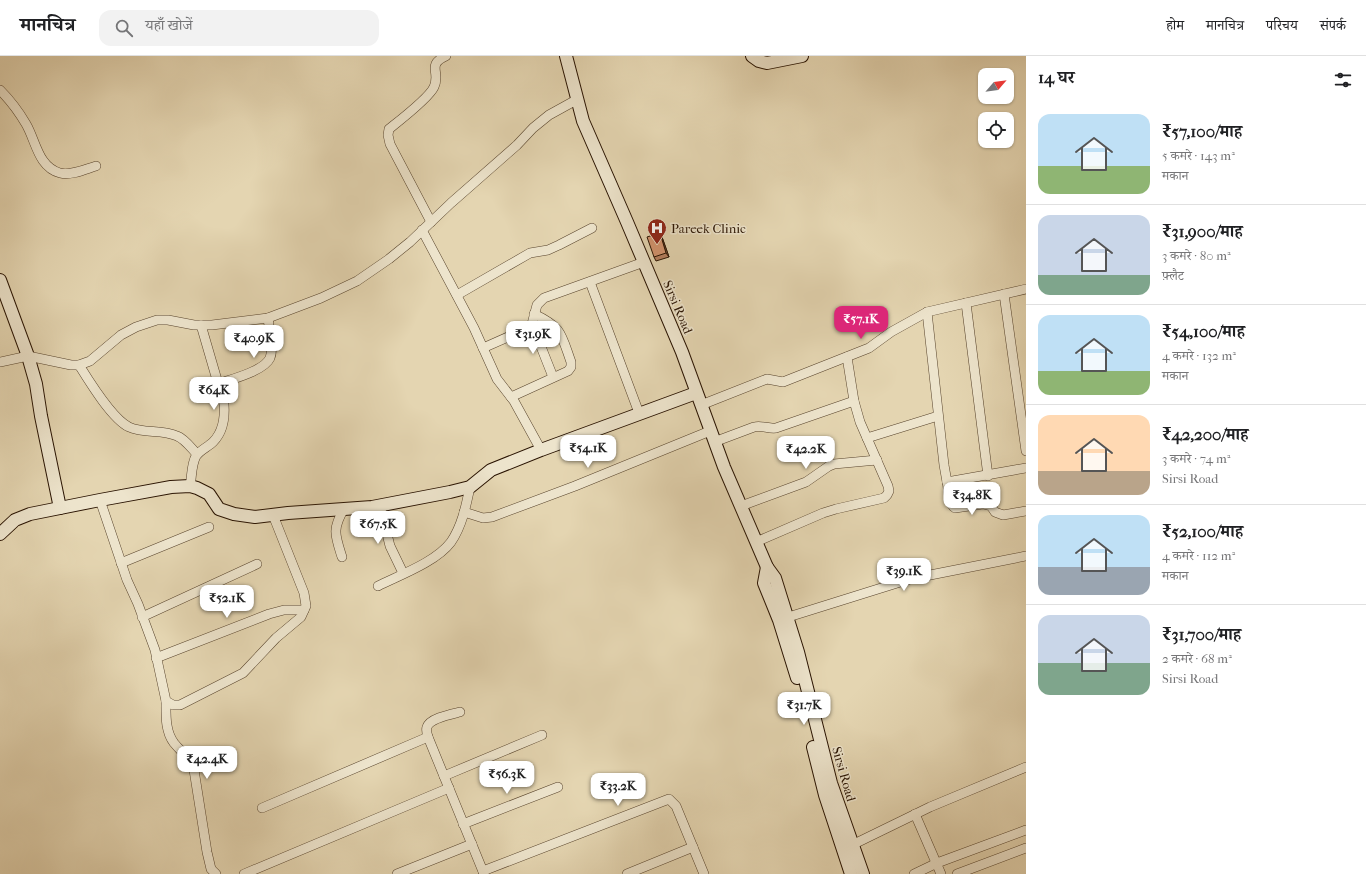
<!DOCTYPE html>
<html lang="hi">
<meta charset="utf-8">
<style>
body{margin:0;font-family:"IM FELL French Canon","Noto Serif Devanagari",serif;background:#f2f2f2;color:#202124;height:100vh;display:flex;flex-direction:column;font-size:15px;white-space:nowrap}
*{box-sizing:border-box;margin:0}
p{font-size:13px;color:#757577}
.icon{flex:none;width:22px;height:22px;fill:none;stroke:currentColor;stroke-width:2;stroke-linecap:round;stroke-linejoin:round}
.map{position:relative;flex:1;overflow:hidden}
.side{display:flex;flex-direction:column;background:#fff;width:340px}
.side>*{flex:none}
.needle{width:26px;rotate:62deg}
.tools{position:absolute;left:978px;top:12px;display:grid;gap:8px}
.tools a{display:grid;place-items:center;width:36px;height:36px;border-radius:8px;background:#fff;box-shadow:0 1px 3px #0004;font-size:20px}
.price{position:absolute;translate:-50% -34px;padding:0 9px;border-radius:8px;background:#fff;color:#222;font-size:13px;line-height:26px;filter:drop-shadow(0 1px 2px #0008)}
.price::after{content:'';position:absolute;left:50%;top:24px;width:12px;height:9px;margin-left:-6px;background:inherit;clip-path:polygon(0 0,100% 0,50% 100%)}
.price.on{background:#db2777;color:#fff}
ul{padding:0;list-style:none}
li{display:flex;align-items:center;gap:12px;height:100px;padding:0 12px}
li+li{border-top:1px solid #e0e0e0}
li span{display:grid;place-items:center;flex:none;width:112px;height:80px;border-radius:12px;color:#555}
li>.icon{margin-inline-start:auto}
span .icon{width:48px;height:48px;fill:#fffc;stroke-width:1}
li b{font-size:17px}
h2{display:flex;justify-content:space-between;align-items:center;height:48px;padding:0 12px;font-size:17px}
header{display:flex;align-items:center;gap:24px;box-sizing:border-box;height:56px;padding:0 20px;background:#fff;border-bottom:1px solid #e0e0e0}
header strong{font-size:19px}
nav{display:flex;gap:22px;margin-inline-start:auto;font-size:14px}
.search{width:280px;height:36px;background:#f2f2f2;display:flex;align-items:center;gap:10px;box-sizing:border-box;padding:0 14px;border-radius:12px;color:#757577;font-size:15px}
main{display:flex;flex:1;min-height:0}
.map>svg:first-child{display:block}
.lines{fill:none;stroke-linecap:round;stroke-linejoin:round}
.street-casing{stroke:#57432c;stroke-width:10}
.secondary-casing{stroke:#281200;stroke-width:14}
.street{stroke:#ede4cc;stroke-width:9}
.secondary{stroke:#ede4cc;stroke-width:12}
.wall{fill:#b67f5f;stroke:#281200}
.shaded-wall{fill:#94684e;stroke:#281200}
.building{fill:#d4946f;stroke:#281200}
.labels{text-anchor:middle;dominant-baseline:central;stroke-width:3;stroke-linejoin:round;paint-order:stroke}
.poi-label{font-size:13px;fill:#281200;stroke:#ede4cc;text-anchor:start}
.street-label{font-size:13px;fill:#281200;stroke:#ede4cc}
</style>
<header>
<strong>मानचित्र</strong>
<div class="search"><svg class="icon" aria-label="search" viewBox="0 0 24 24"><circle cx="10" cy="10" r="6"/><path d="M15 15l6 6"/></svg>यहाँ खोजें</div>
<nav><a>होम</a><a>मानचित्र</a><a>परिचय</a><a>संपर्क</a></nav>
</header>
<main>
<div class="map">
<svg width="1026" height="818" viewBox="0 0 1026 818">
<rect width="100%" height="100%" fill="#e4d5b1"/>
<filter id="stains"><feTurbulence type="fractalNoise" baseFrequency=".005" numOctaves="4"/><feColorMatrix values="0 0 0 0 .2 0 0 0 0 .09 0 0 0 0 .02 0 0 0 .5 -.17"/></filter>
<radialGradient id="worn" r=".72"><stop offset=".6" stop-color="#630" stop-opacity="0"/><stop offset="1" stop-color="#630" stop-opacity=".3"/></radialGradient>
<g class="lines">
<!-- street casing -->
<g class="street-casing">
<g id="street">
<path d="M0 34C10 44 19 56 26 68 36 85 38 111 60 117 71 120 86 113 96 110"/>
<path d="M431 166 390 88 388 79 389 73C399 65 429 42 434 31 441 16 426 9 446 0"/>
<path d="M422 174 474 272 497 323 514 345 541 394"/>
<path d="M590 226 639 357"/>
<path d="M1004 238 1026 395"/>
<path d="M457 239 530 197 548 194 559 189 592 172"/>
<path d="M966 247 988 420"/>
<path d="M927 256 944 409 947 426 1026 412"/>
<path d="M532 268 553 321"/>
<path d="M483 292 526 273 532 268 537 249 544 242 644 206"/>
<path d="M0 306 28 300 71 309H79L90 305 121 279 136 271 157 264H168L194 269H212L268 262 321 242 357 225 389 203 410 186 451 147 517 89 533 72 549 59 578 43"/>
<path d="M79 309C89 325 112 363 129 371 144 378 162 373 177 380 185 383 191 392 197 398"/>
<path d="M218 328C232 323 264 315 270 302 274 292 269 272 268 262"/>
<path d="M511 341 568 315 571 311V306C561 278 562 271 534 258"/>
<path d="M701 349 767 323 783 326 869 292 891 276 927 256 1026 233"/>
<path d="M867 382 938 360"/>
<path d="M714 386 754 371C762 369 768 373 776 372L854 345"/>
<path d="M947 426C949 434 948 448 955 452L983 448 991 450 995 456 1003 459 1026 455"/>
<path d="M190 430C192 421 191 409 196 400 200 394 208 391 213 386 223 376 225 361 224 348L201 269"/>
<path d="M100 444 127 524 138 548 155 594 166 645 173 649H180L243 617 276 582 301 561 306 550 304 537 273 459"/>
<path d="M380 450 390 490 403 517"/>
<path d="M741 450 806 426 829 410 834 408 877 404"/>
<path d="M464 456 483 462 492 461 575 430 710 375"/>
<path d="M756 486 823 457 836 453 884 442 887 439 889 435 888 430 860 366 854 345 847 301"/>
<path d="M342 501C335 479 332 473 344 453"/>
<path d="M121 507 209 471"/>
<path d="M378 530C400 519 436 506 451 486 462 470 466 450 470 431"/>
<path d="M142 561 257 508"/>
<path d="M782 563 910 523 1026 500"/>
<path d="M156 602 269 558 284 554H304"/>
<path d="M166 645C166 659 165 675 174 687 182 697 190 701 194 714L207 796 211 813 216 818"/>
<path d="M460 656C452 658 430 662 427 671 426 674 427 678 428 681L484 818"/>
<path d="M444 720 542 679"/>
<path d="M262 752 428 681"/>
<path d="M915 758 941 818"/>
<path d="M463 768 558 731"/>
<path d="M852 789 930 751 1026 711"/>
<path d="M483 815 669 743 676 750 704 818"/>
<path d="M244 818 449 732"/>
<path d="M397 818 472 788"/>
<path d="M627 818 693 791"/>
<path d="M914 818 937 807 1026 774"/>
<path d="M957 818 1026 792"/>
</g>
</g>
<!-- secondary casing -->
<g class="secondary-casing">
<g id="secondary">
<path d="M566 0 583 65 627 166 682 296 724 411 767 511 775 522 798 596 831 727 863 818"/>
<path d="M752 0 759 5 767 7 802 0"/>
<path d="M0 224 28 300 36 328 41 360 60 452"/>
<path d="M0 478 15 464 30 458 100 444 171 431 190 430 197 432 209 438 219 453 234 458 255 461 288 457 372 451 450 436 470 431 491 414 541 394 696 337"/>
<path d="M767 511 764 527 779 564 797 622"/>
<path d="M813 691 825 739 851 818"/>
</g>
</g>
<!-- street -->
<use href="#street" class="street"/>
<!-- secondary -->
<use href="#secondary" class="secondary"/>
</g>
<!-- wall -->
<path class="wall" d="M660 177 662 181 669 201 656 205 654 201Z"/>
<!-- shaded-wall -->
<path class="shaded-wall" d="M660 177 662 181 669 201 666 197Z"/>
<!-- building -->
<path class="building" d="M660 177 666 197 654 201 647 181Z"/>
<!-- icons -->
<defs>
<g id="hospital-pin" transform="scale(1)"><path d="M0 17L-7.5 6A9.5 9.5 0 1 1 7.5 6Z" fill="#8f2418" stroke="#ede4cc"/><path d="M-5-5h3v3.5h4V-5h3V5h-3V1.5h-4V5h-3Z" fill="#fff"/></g>
</defs>
<g fill-rule="evenodd">
<use href="#hospital-pin" x="657" y="172"/>
</g>
<g class="labels">
<!-- poi labels -->
<g class="poi-label">
<text x="671" y="172">Pareek Clinic</text>
</g>
<!-- street labels -->
<g class="street-label">
<text transform="translate(678 251) rotate(67)">Sirsi Road</text>
<text transform="translate(844 718) rotate(74)">Sirsi Road</text>
</g>
</g>
<rect width="100%" height="100%" filter="url(#stains)"/>
<rect width="100%" height="100%" fill="url(#worn)"/>
</svg>
<div class="tools">
<a><svg class="needle" viewBox="-14 -14 28 28"><path d="M0-13l5 13h-10z" fill="#e53935"/><path d="M0 13l5-13h-10z" fill="#757577"/></svg></a>
<a><svg class="icon" aria-label="locate" viewBox="0 0 24 24"><circle cx="12" cy="12" r="6"/><path d="M12 2v4M12 18v4M2 12h4M18 12h4"/></svg></a>
</div>
<b class="price on" style="left:861px;top:284px">₹57.1K</b>
<b class="price" style="left:533px;top:299px">₹31.9K</b>
<b class="price" style="left:254px;top:303px">₹40.9K</b>
<b class="price" style="left:214px;top:355px">₹64K</b>
<b class="price" style="left:588px;top:413px">₹54.1K</b>
<b class="price" style="left:806px;top:414px">₹42.2K</b>
<b class="price" style="left:972px;top:460px">₹34.8K</b>
<b class="price" style="left:378px;top:489px">₹67.5K</b>
<b class="price" style="left:904px;top:536px">₹39.1K</b>
<b class="price" style="left:227px;top:563px">₹52.1K</b>
<b class="price" style="left:804px;top:670px">₹31.7K</b>
<b class="price" style="left:207px;top:724px">₹42.4K</b>
<b class="price" style="left:507px;top:739px">₹56.3K</b>
<b class="price" style="left:618px;top:751px">₹33.2K</b>
</div>
<section class="side">
<h2>14 घर<svg class="icon" aria-label="filters" viewBox="0 0 24 24"><path d="M4 7h16M4 17h16"/><circle cx="9" cy="7" r="2"/><circle cx="15" cy="17" r="2"/></svg></h2>
<ul>
<li><span style="background:linear-gradient(#bfe0f5 65%,#8fb573 0)"><svg class="icon" aria-label="home" viewBox="0 0 24 24"><path d="M3 11l9-7 9 7M6 9v11h12V9"/></svg></span><div><b>₹57,100/माह</b><p>5 कमरे · 143 m²</p><p>मकान</p></div></li>
<li><span style="background:linear-gradient(#c9d6e8 75%,#7fa58c 0)"><svg class="icon" aria-label="home" viewBox="0 0 24 24"><path d="M3 11l9-7 9 7M6 9v11h12V9"/></svg></span><div><b>₹31,900/माह</b><p>3 कमरे · 80 m²</p><p>फ़्लैट</p></div></li>
<li><span style="background:linear-gradient(#bfe0f5 70%,#8fb573 0)"><svg class="icon" aria-label="home" viewBox="0 0 24 24"><path d="M3 11l9-7 9 7M6 9v11h12V9"/></svg></span><div><b>₹54,100/माह</b><p>4 कमरे · 132 m²</p><p>मकान</p></div></li>
<li><span style="background:linear-gradient(#ffd9b3 70%,#b9a48a 0)"><svg class="icon" aria-label="home" viewBox="0 0 24 24"><path d="M3 11l9-7 9 7M6 9v11h12V9"/></svg></span><div><b>₹42,200/माह</b><p>3 कमरे · 74 m²</p><p>Sirsi Road</p></div></li>
<li><span style="background:linear-gradient(#bfe0f5 65%,#9aa5b1 0)"><svg class="icon" aria-label="home" viewBox="0 0 24 24"><path d="M3 11l9-7 9 7M6 9v11h12V9"/></svg></span><div><b>₹52,100/माह</b><p>4 कमरे · 112 m²</p><p>मकान</p></div></li>
<li><span style="background:linear-gradient(#c9d6e8 60%,#7fa58c 0)"><svg class="icon" aria-label="home" viewBox="0 0 24 24"><path d="M3 11l9-7 9 7M6 9v11h12V9"/></svg></span><div><b>₹31,700/माह</b><p>2 कमरे · 68 m²</p><p>Sirsi Road</p></div></li>
</ul>
</section>
</main>
